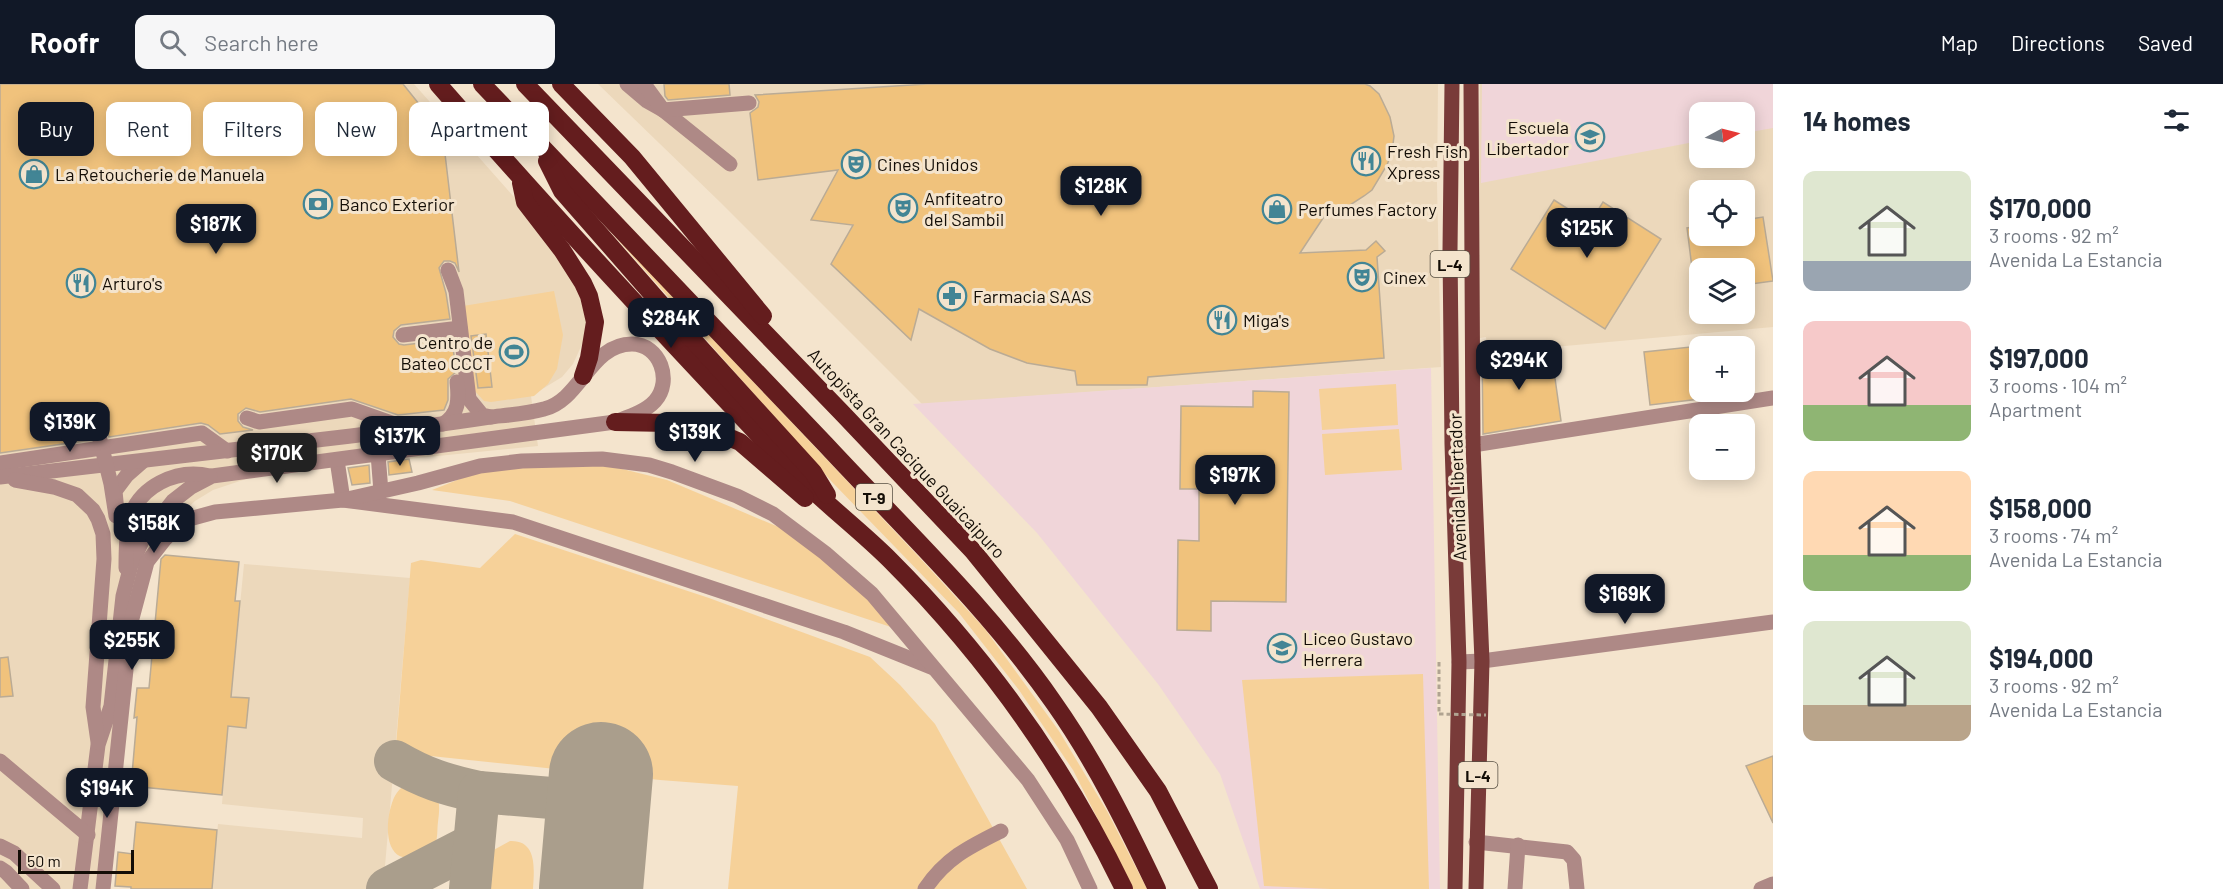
<!DOCTYPE html>
<meta charset="utf-8">
<style>
body{margin:0;font-family:Barlow,sans-serif;background:#f6f6f7;color:#1f2937;height:100vh;display:flex;flex-direction:column;font-size:22px;white-space:nowrap}
*{box-sizing:border-box;margin:0}
p{font-size:20px;color:#747a83}
.icon{flex:none;width:33px;height:33px;fill:none;stroke:currentColor;stroke-width:2;stroke-linecap:round;stroke-linejoin:round}
.map{position:relative;flex:1;overflow:hidden}
.drawer{display:flex;flex-direction:column;background:#fff;width:450px}
.drawer>*{flex:none}
.top-card{position:absolute;left:18px;top:18px;width:570px;height:54px;display:flex;gap:12px}
.needle{width:39px;rotate:83deg}
.buttons{position:absolute;left:1689px;top:18px;display:grid;gap:12px}
.buttons a{display:grid;place-items:center;width:66px;height:66px;border-radius:12px;background:#fff;box-shadow:0 3px 15px #0003;font-size:30px}
.scale{position:absolute;left:18px;bottom:15px;width:116px;box-sizing:border-box;padding-left:6px;border:3px solid #130d06;border-top:0;font-size:16px;line-height:21px;white-space:nowrap;color:#130d06;-webkit-text-stroke:4px #f4e4cd;paint-order:stroke}
.price{position:absolute;translate:-50% -51px;padding:0 14px;border-radius:12px;background:#111827;color:#fff;font-size:20px;line-height:39px;filter:drop-shadow(0 2px 3px #0008)}
.price::after{content:'';position:absolute;left:50%;top:36px;width:18px;height:14px;margin-left:-9px;background:inherit;clip-path:polygon(0 0,100% 0,50% 100%)}
.price.active{background:#222;color:#fff}
ul{padding:0;list-style:none}
li{display:flex;align-items:center;gap:18px;height:150px;padding:0 30px}
li span{display:grid;place-items:center;flex:none;width:168px;height:120px;border-radius:12px;color:#555}
li>.icon{margin-inline-start:auto}
span .icon{width:72px;height:72px;fill:#fffc;stroke-width:1}
li b{font-size:26px}
h2{display:flex;justify-content:space-between;align-items:center;height:72px;padding:0 30px;font-size:26px}
.pill{padding:0 21px;border-radius:12px;background:#fff;box-shadow:0 3px 15px #0003;font-size:21px;line-height:54px}
.pill.active{background:#111827;color:#fff}
header{display:flex;align-items:center;gap:36px;box-sizing:border-box;height:84px;padding:0 30px;background:#111827;color:#fff}
header strong{font-size:28px}
nav{display:flex;gap:33px;margin-inline-start:auto;font-size:21px}
.search{width:420px;height:54px;background:#f6f6f7;display:flex;align-items:center;gap:15px;box-sizing:border-box;padding:0 21px;border-radius:12px;color:#747a83;font-size:22px}
main{display:flex;flex:1;min-height:0}
.map>svg:first-child{display:block}
.built{fill:#ecd8bb;fill-rule:evenodd}
.education{fill:#f0d5d9}
.green{fill:#f6d199}
.lines{fill:none;stroke-linecap:round;stroke-linejoin:round}
.taxiway{stroke:#aa9e8c;stroke-width:42}
.runway{stroke:#aa9e8c;stroke-width:104}
.building{fill:#f0c27c;stroke:#baab95;stroke-width:1.5}
.path{stroke:#b0a391;stroke-width:3;stroke-dasharray:4.5 3;stroke-linecap:butt}
.minor{stroke:#ae8986;stroke-width:15}
.major{stroke:#793b39;stroke-width:15}
.highway{stroke:#641d1e;stroke-width:18}
.path-bridge{stroke:#b0a391;stroke-width:3;stroke-dasharray:4.5 3;stroke-linecap:butt}
.minor-bridge{stroke:#ae8986;stroke-width:15}
.labels{text-anchor:middle;dominant-baseline:central;stroke-width:6;stroke-linejoin:round;paint-order:stroke}
.shield{fill:#f4e4cd;stroke:#564e42;stroke-width:1.5}
.shield-label{font-size:16px;font-weight:bold;fill:#130d06}
.poi-label{font-size:18px;fill:#130d06;stroke:#f4e4cd;text-anchor:start}
.street-label{font-size:18px;fill:#130d06;stroke:#f4e4cd}
</style>
<header>
<strong>Roofr</strong>
<div class="search"><svg class="icon" aria-label="search" viewBox="0 0 24 24"><circle cx="10" cy="10" r="6"/><path d="M15 15l6 6"/></svg>Search here</div>
<nav><a>Map</a><a>Directions</a><a>Saved</a></nav>
</header>
<main>
<div class="map">
<svg width="1773" height="805" viewBox="0 0 1773 805">
<rect width="100%" height="100%" fill="#f4e4cd"/>
<!-- built -->
<g class="built">
<path d="M0 0H414L553 157 588 218 585 254 573 280 562 293 531 312 538 362 278 388 252 393 213 406 195 417 155 455 146 469 102 805H0Z"/>
<path d="M598 0H1438L1437 100 1441 283 922 320 720 118Z"/>
<path d="M1480 0H1773V243L1487 269 1486 253 1475 255ZM1700 28H1744V74H1700ZM1700 106H1744V152H1700ZM1700 184H1744V230H1700Z"/>
<path d="M244 480 410 494 383 805H212L218 740 362 754 363 734 222 720 228 642 246 644 249 615 231 613Z"/>
</g>
<!-- education -->
<g class="education">
<path d="M1482 0H1773V44L1745 49 1744 28H1700L1699 57 1481 99Z"/>
<path d="M1431 284 1440 805H1260L1220 690 1158 600 1037 449 913 320Z"/>
</g>
<!-- green -->
<g class="green">
<path d="M602 138 919 473 985 545 1059 647 1107 727 1147 805H1133L1073 686 1019 606 959 529 832 398Z"/>
<path d="M554 207 563 251 557 285 548 300 534 312 491 318 484 317 472 304 463 222Z"/>
<path d="M1396 300 1398 341 1322 346 1319 305Z"/>
<path d="M1399 345 1402 386 1325 391 1322 350Z"/>
<path d="M602 380 667 396 788 447 819 468 903 547 510 417 432 406 485 385Z"/>
<path d="M515 450 709 514 870 573 900 601 935 640 1027 805H728L738 702 660 696 402 669 396 661 411 479 421 476 480 484Z"/>
<path d="M1423 590 1429 805H1331L1264 802 1242 596Z"/>
<path d="M413 698 438 715C440 723 439 730 438 738 437 745 438 754 435 761 432 767 426 768 420 771 385 785 384 742 392 719 395 709 402 700 413 698Z"/>
<path d="M510 757C538 756 534 786 533 805H487L490 768Z"/>
</g>
<g class="lines">
<!-- taxiway -->
<g class="taxiway">
<path d="M395 677C424 694 446 701 479 708"/>
<path d="M387 805 474 760"/>
<path d="M470 805 479 708 599 718"/>
</g>
<!-- runway -->
<path class="runway" d="M591 805 601 690"/>
</g>
<!-- building -->
<g class="building">
<path d="M0 0H403L423 25 445 70 459 188 455 179 450 177H444L439 184 446 209 450 235 401 241 394 247 393 253 399 260 404 261 452 255 456 288 448 295V316L444 326 398 331 351 315 260 328 246 324 238 330V337L243 343 253 346 220 350 208 341 201 339 109 353 105 342 96 338 89 345 90 356 0 369Z"/>
<path d="M664 0H729L730 11 668 16 665 12Z"/>
<path d="M927 0H1365L1370 2 1379 10 1390 33 1394 52 1392 68 1387 81 1372 106 1364 112 1347 123 1338 125 1331 122 1300 169 1366 166 1376 157 1385 167 1377 173 1384 274 1148 293 1147 301H1077L1075 287 1027 279 990 265 919 225 911 256 831 180 853 141 811 136 838 86 758 96 750 29 758 23 759 18 755 11Z"/>
<path d="M1554 116 1590 139 1603 118 1661 155 1605 245 1511 185Z"/>
<path d="M1763 133 1773 197 1744 201V184H1692L1687 144 1700 142V152H1744V136Z"/>
<path d="M486 250 492 303 478 304 471 252Z"/>
<path d="M1700 262V315L1650 321 1644 268Z"/>
<path d="M1551 266 1561 337 1483 350 1482 271Z"/>
<path d="M1253 307 1289 308 1286 518 1211 517V547L1177 546 1178 456 1199 457V405H1180L1181 322 1253 323Z"/>
<path d="M409 375 412 388 389 391 388 378Z"/>
<path d="M369 381 370 399 352 401 348 384Z"/>
<path d="M165 471 239 478 235 517H240L231 613 249 614 246 644 228 642 222 711 131 702 137 633 134 634 137 604H149L161 475Z"/>
<path d="M8 573 13 612 0 613V574Z"/>
<path d="M1773 672V739L1746 682Z"/>
<path d="M136 738 217 746 212 805H131V803L115 802 118 768 133 770Z"/>
</g>
<g class="lines">
<!-- path -->
<path class="path" d="M1439 578V630"/>
<!-- minor -->
<g class="minor">
<path d="M627 0 647 17 663 26 730 80"/>
<path d="M644 0 663 26 749 19"/>
<path d="M448 186 456 207 469 315 482 331 491 333"/>
<path d="M403 251 460 244"/>
<path d="M247 334 259 338 352 325 403 343"/>
<path d="M443 340C459 330 459 316 457 298"/>
<path d="M1473 361 1773 314"/>
<path d="M378 370 381 408"/>
<path d="M337 376 343 416 513 438 844 548 931 583"/>
<path d="M143 377 127 391 115 407 117 428C133 442 147 434 163 427"/>
<path d="M0 379 202 349 227 367"/>
<path d="M0 393C117 380 234 366 351 352 398 346 444 340 490 333 508 331 526 330 544 325 581 316 590 260 632 260 660 260 673 297 655 317 645 328 628 333 615 338L212 392 191 403 173 417 143 455 131 481 123 512 111 622 98 661 80 805"/>
<path d="M15 396 54 403 77 411 93 426 98 435 103 450 104 475 93 623 98 658"/>
<path d="M126 484C126 469 126 452 129 437 138 402 177 384 210 392"/>
<path d="M1459 578 1482 577 1773 538"/>
<path d="M0 677 88 751"/>
<path d="M1476 758 1567 768 1574 776 1577 805"/>
<path d="M0 762 14 769 53 805"/>
<path d="M0 784 6 788 22 805"/>
<path d="M103 805 131 538 147 478 165 455 182 437 215 428 343 416 418 399 480 382 522 377 602 375 649 381 672 388 737 412 773 430 825 469 872 510 1028 696 1067 756 1090 805"/>
<path d="M925 805C946 774 969 763 1001 747"/>
<path d="M1515 805 1518 761"/>
<path d="M1761 805 1773 800"/>
</g>
<!-- major -->
<g class="major">
<path d="M1452 0 1450 166 1452 360 1459 578 1455 805"/>
<path d="M1471 0 1473 361 1482 577 1476 805"/>
</g>
<!-- highway -->
<g class="highway">
<path d="M438 0C554 133 674 262 795 389 825 420 860 446 890 476 985 571 1065 683 1124 805"/>
<path d="M482 0C596 121 712 240 826 361 904 445 989 525 1054 619 1095 677 1127 742 1157 805"/>
<path d="M525 0 844 331 973 467 1099 623 1158 707 1209 805"/>
<path d="M561 0 632 73 763 232"/>
<path d="M547 77 562 107 674 235 813 388 827 411"/>
<path d="M521 99 525 118 562 166 583 199 589 212 595 238 589 274 583 292"/>
<path d="M615 338 669 339 692 341 716 348 740 358 805 414"/>
</g>
<!-- path-bridge -->
<path class="path-bridge" d="M1439 630 1486 631"/>
<!-- minor-bridge -->
<path class="minor-bridge" d="M98 348 111 400 116 432"/>
</g>
<!-- icons -->
<defs>
<g id="school-ring" transform="scale(1.5)"><circle r="9.5" fill="#f4e4cd" stroke="#428595" stroke-width="1.5"/><path d="M0-5L7-2L0 1L-7-2ZM-4 1L0 2.5L4 1V4Q0 6-4 4Z" fill="#428595"/></g>
<g id="restaurant-ring" transform="scale(1.5)"><circle r="9.5" fill="#f4e4cd" stroke="#428595" stroke-width="1.5"/><path d="M-5-6h1v4h1v-4h1v4h1v-4h1v5L-1.5 .5V6h-2V.5L-5-1ZM5-6V6H3V1.5H1.5Q1.5-4 5-6Z" fill="#428595"/></g>
<g id="theatre-ring" transform="scale(1.5)"><circle r="9.5" fill="#f4e4cd" stroke="#428595" stroke-width="1.5"/><path d="M-5-5.5Q0-4 5-5.5V0Q5 5 0 6Q-5 5-5 0ZM-3.3-2.5H-1v1.5H-3.3ZM1-2.5H3.3v1.5H1ZM-2.8 1Q0 5.5 2.8 1Z" fill="#428595"/></g>
<g id="shop-ring" transform="scale(1.5)"><circle r="9.5" fill="#f4e4cd" stroke="#428595" stroke-width="1.5"/><path d="M-5-2.5h2.3a2.7 3.5 0 0 1 5.4 0H5L5.5 6h-11ZM-1.5-2.5h3a1.5 2.3 0 0 0-3 0Z" fill="#428595"/></g>
<g id="bank-ring" transform="scale(1.5)"><circle r="9.5" fill="#f4e4cd" stroke="#428595" stroke-width="1.5"/><path d="M-6-4H6V4H-6ZM0-2.3a2.3 2.3 0 1 0 0 4.6a2.3 2.3 0 1 0 0-4.6Z" fill="#428595"/></g>
<g id="pharmacy-ring" transform="scale(1.5)"><circle r="9.5" fill="#f4e4cd" stroke="#428595" stroke-width="1.5"/><path d="M-2-6h4v4h4v4h-4v4h-4v-4h-4v-4h4Z" fill="#428595"/></g>
<g id="stadium-ring" transform="scale(1.5)"><circle r="9.5" fill="#f4e4cd" stroke="#428595" stroke-width="1.5"/><path d="M0-5a6.5 5 0 1 0 0 10a6.5 5 0 1 0 0-10ZM-3.5-1.8h7v3.6h-7Z" fill="#428595"/></g>
</defs>
<g fill-rule="evenodd">
<use href="#school-ring" x="1590" y="53"/>
<use href="#restaurant-ring" x="1366" y="77"/>
<use href="#theatre-ring" x="856" y="80"/>
<use href="#shop-ring" x="34" y="90"/>
<use href="#bank-ring" x="318" y="120"/>
<use href="#theatre-ring" x="903" y="124"/>
<use href="#shop-ring" x="1277" y="125"/>
<use href="#theatre-ring" x="1362" y="193"/>
<use href="#restaurant-ring" x="81" y="199"/>
<use href="#pharmacy-ring" x="952" y="212"/>
<use href="#restaurant-ring" x="1222" y="236"/>
<use href="#stadium-ring" x="514" y="268"/>
<use href="#school-ring" x="1282" y="564"/>
</g>
<g class="labels">
<!-- shield labels -->
<g class="shield">
<rect x="1430.5" y="167" width="39" height="26" rx="4.5"/>
<rect x="856" y="400" width="36" height="26" rx="4.5"/>
<rect x="1458.5" y="678" width="39" height="26" rx="4.5"/>
</g>
<g class="shield-label">
<text x="1450" y="180">L-4</text>
<text x="874" y="413">T-9</text>
<text x="1478" y="691">L-4</text>
</g>
<!-- poi labels -->
<g class="poi-label">
<text x="1569" y="43" text-anchor="end">Escuela<tspan x="1569" dy="21">Libertador</tspan></text>
<text x="1387" y="67">Fresh Fish<tspan x="1387" dy="21">Xpress</tspan></text>
<text x="877" y="80">Cines Unidos</text>
<text x="55" y="90">La Retoucherie de Manuela</text>
<text x="924" y="114">Anfiteatro<tspan x="924" dy="21">del Sambil</tspan></text>
<text x="339" y="120">Banco Exterior</text>
<text x="1298" y="125">Perfumes Factory</text>
<text x="1383" y="193">Cinex</text>
<text x="102" y="199">Arturo's</text>
<text x="973" y="212">Farmacia SAAS</text>
<text x="1243" y="236">Miga's</text>
<text x="493" y="258" text-anchor="end">Centro de<tspan x="493" dy="21">Bateo CCCT</tspan></text>
<text x="1303" y="554">Liceo Gustavo<tspan x="1303" dy="21">Herrera</tspan></text>
</g>
<!-- street labels -->
<g class="street-label">
<text transform="translate(907 369) rotate(47)">Autopista Gran Cacique Guaicaipuro</text>
<text transform="translate(1457 403) rotate(-92)">Avenida Libertador</text>
</g>
</g>
</svg>
<div class="buttons">
<a><svg class="needle" viewBox="-14 -14 28 28"><path d="M0-13l5 13h-10z" fill="#e53935"/><path d="M0 13l5-13h-10z" fill="#747a83"/></svg></a>
<a><svg class="icon" aria-label="locate" viewBox="0 0 24 24"><circle cx="12" cy="12" r="6"/><path d="M12 2v4M12 18v4M2 12h4M18 12h4"/></svg></a>
<a><svg class="icon" aria-label="layers" viewBox="0 0 24 24"><path d="M12 4l9 5-9 5-9-5zM3 14l9 5 9-5"/></svg></a>
<a>+</a>
<a>−</a>
</div>
<div class="scale">50 m</div>
<b class="price" style="left:1101px;top:133px">$128K</b>
<b class="price" style="left:216px;top:171px">$187K</b>
<b class="price" style="left:1587px;top:175px">$125K</b>
<b class="price" style="left:671px;top:265px">$284K</b>
<b class="price" style="left:1519px;top:307px">$294K</b>
<b class="price" style="left:70px;top:369px">$139K</b>
<b class="price" style="left:695px;top:379px">$139K</b>
<b class="price" style="left:400px;top:383px">$137K</b>
<b class="price active" style="left:277px;top:400px">$170K</b>
<b class="price" style="left:1235px;top:422px">$197K</b>
<b class="price" style="left:154px;top:470px">$158K</b>
<b class="price" style="left:1625px;top:541px">$169K</b>
<b class="price" style="left:132px;top:587px">$255K</b>
<b class="price" style="left:107px;top:735px">$194K</b>
<div class="top-card">
<a class="pill active">Buy</a>
<a class="pill">Rent</a>
<a class="pill">Filters</a>
<a class="pill">New</a>
<a class="pill">Apartment</a>
</div>
</div>
<section class="drawer">
<h2>14 homes<svg class="icon" aria-label="filters" viewBox="0 0 24 24"><path d="M4 7h16M4 17h16"/><circle cx="9" cy="7" r="2"/><circle cx="15" cy="17" r="2"/></svg></h2>
<ul>
<li><span style="background:linear-gradient(#dfe7d0 75%,#9aa5b1 0)"><svg class="icon" aria-label="home" viewBox="0 0 24 24"><path d="M3 11l9-7 9 7M6 9v11h12V9"/></svg></span><div><b>$170,000</b><p>3 rooms · 92 m²</p><p>Avenida La Estancia</p></div></li>
<li><span style="background:linear-gradient(#f6c9c9 70%,#8fb573 0)"><svg class="icon" aria-label="home" viewBox="0 0 24 24"><path d="M3 11l9-7 9 7M6 9v11h12V9"/></svg></span><div><b>$197,000</b><p>3 rooms · 104 m²</p><p>Apartment</p></div></li>
<li><span style="background:linear-gradient(#ffd9b3 70%,#8fb573 0)"><svg class="icon" aria-label="home" viewBox="0 0 24 24"><path d="M3 11l9-7 9 7M6 9v11h12V9"/></svg></span><div><b>$158,000</b><p>3 rooms · 74 m²</p><p>Avenida La Estancia</p></div></li>
<li><span style="background:linear-gradient(#dfe7d0 70%,#b9a48a 0)"><svg class="icon" aria-label="home" viewBox="0 0 24 24"><path d="M3 11l9-7 9 7M6 9v11h12V9"/></svg></span><div><b>$194,000</b><p>3 rooms · 92 m²</p><p>Avenida La Estancia</p></div></li>
</ul>
</section>
</main>
